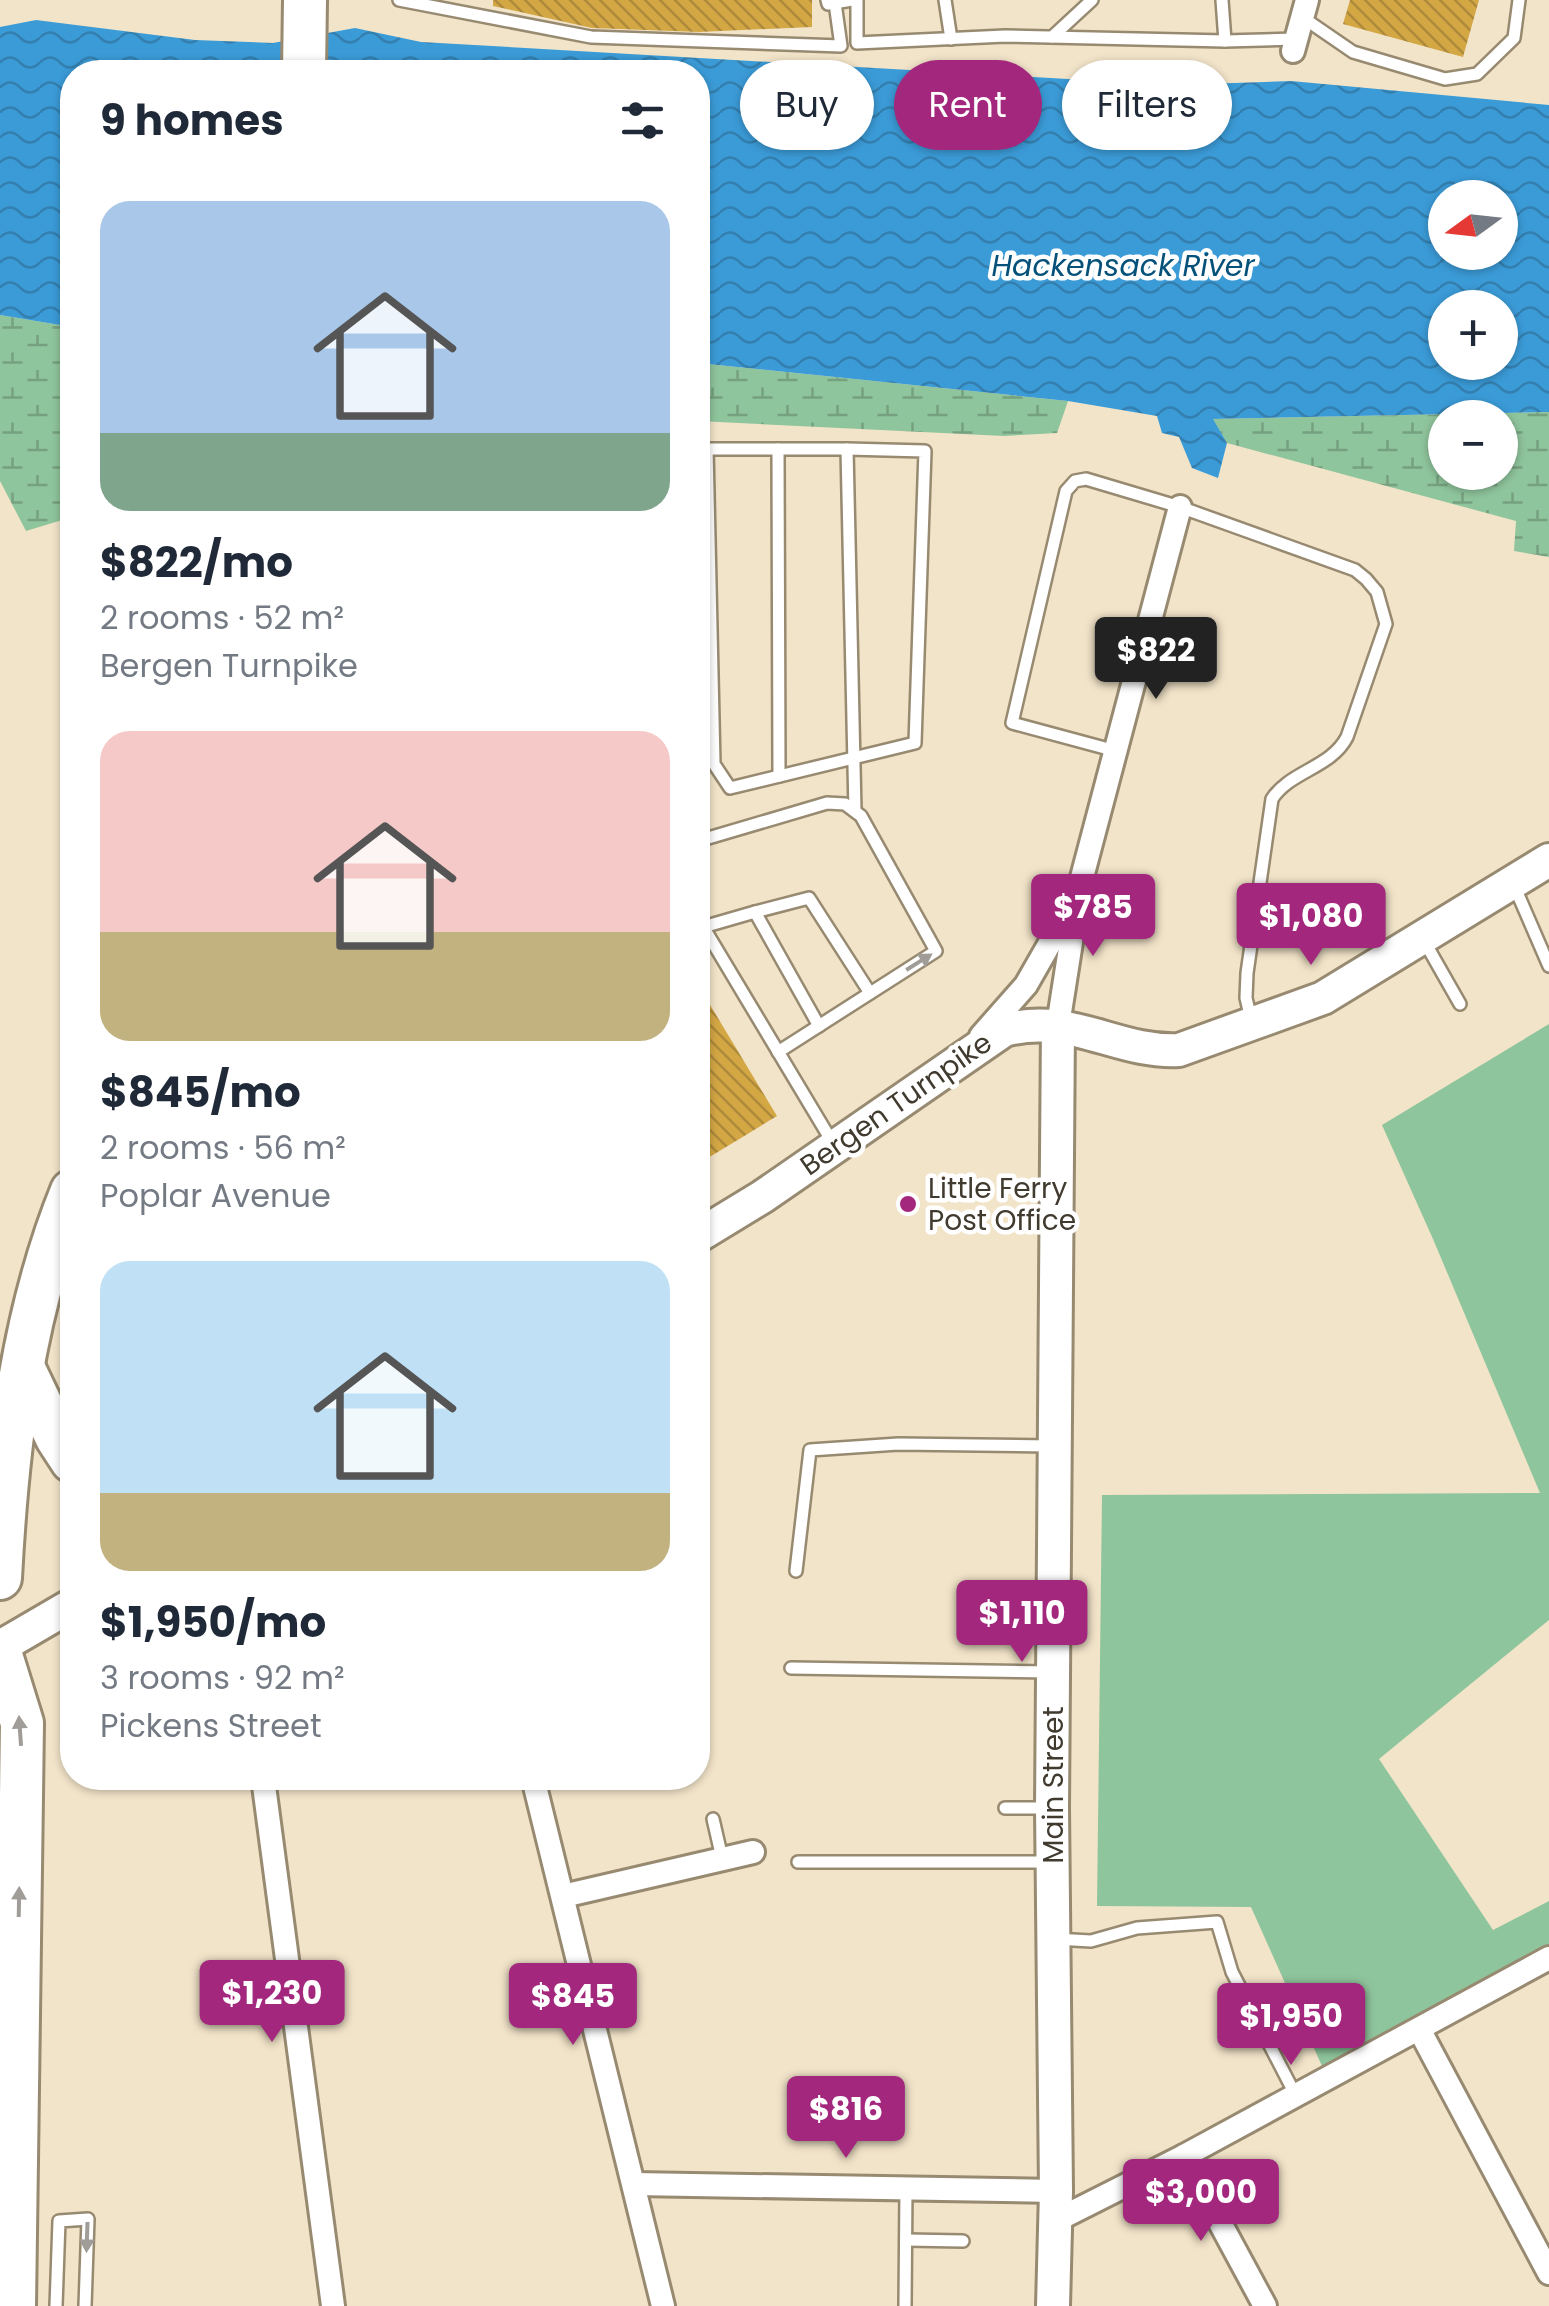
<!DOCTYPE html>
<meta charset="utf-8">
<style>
body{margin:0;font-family:Poppins,sans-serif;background:#f6f6f7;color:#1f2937;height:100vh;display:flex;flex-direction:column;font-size:38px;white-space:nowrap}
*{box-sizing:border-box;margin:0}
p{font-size:32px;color:#747a83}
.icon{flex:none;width:55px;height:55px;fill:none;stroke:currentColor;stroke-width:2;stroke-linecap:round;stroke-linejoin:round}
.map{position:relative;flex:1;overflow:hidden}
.details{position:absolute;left:60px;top:60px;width:650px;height:1730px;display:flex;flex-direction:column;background:#fff;border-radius:40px;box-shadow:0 2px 8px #0004}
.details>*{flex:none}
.guide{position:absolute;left:740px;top:60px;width:658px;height:90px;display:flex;gap:20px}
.needle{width:65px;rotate:255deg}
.buttons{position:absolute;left:1428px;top:180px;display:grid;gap:20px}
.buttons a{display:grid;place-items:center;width:90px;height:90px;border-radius:50%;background:#fff;box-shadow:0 2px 8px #0004;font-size:50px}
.price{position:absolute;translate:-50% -85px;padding:0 22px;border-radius:10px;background:#a2277d;color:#fff;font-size:32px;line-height:65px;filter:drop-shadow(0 2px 5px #0008)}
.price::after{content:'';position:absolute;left:50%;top:60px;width:30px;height:22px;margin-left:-15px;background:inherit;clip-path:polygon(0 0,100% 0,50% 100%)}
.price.active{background:#222;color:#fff}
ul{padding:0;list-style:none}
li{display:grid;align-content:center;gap:20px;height:530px;padding:0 40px}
li span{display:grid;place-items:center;height:310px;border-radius:30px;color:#555}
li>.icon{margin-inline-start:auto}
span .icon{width:180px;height:180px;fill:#fffc;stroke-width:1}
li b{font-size:42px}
h2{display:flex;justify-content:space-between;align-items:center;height:120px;padding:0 40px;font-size:42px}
.chip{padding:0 35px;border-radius:45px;background:#fff;box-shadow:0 2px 8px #0004;font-size:35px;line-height:90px}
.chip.active{background:#a2277d;color:#fff}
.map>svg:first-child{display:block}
.wetland{fill:url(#wetland-marsh);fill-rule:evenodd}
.green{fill:#8fc59c}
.water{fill:url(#water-waves);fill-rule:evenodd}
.building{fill:url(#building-back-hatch)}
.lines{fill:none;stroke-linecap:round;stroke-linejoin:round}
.lane-casing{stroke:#978a71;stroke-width:16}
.street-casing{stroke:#978a71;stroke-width:28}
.secondary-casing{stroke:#978a71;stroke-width:38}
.highway-casing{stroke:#978a71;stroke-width:48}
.lane{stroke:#fff;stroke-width:11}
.street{stroke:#fff;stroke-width:22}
.secondary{stroke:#fff;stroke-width:32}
.highway{stroke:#fff;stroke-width:42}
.oneway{fill:#a09c97}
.poi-dot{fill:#a2277d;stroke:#fff;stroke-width:4}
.labels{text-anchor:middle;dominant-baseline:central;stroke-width:9;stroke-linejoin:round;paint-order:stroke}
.street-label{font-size:28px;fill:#403a2f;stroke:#fff}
.poi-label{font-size:28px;fill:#403a2f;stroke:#fff;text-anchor:start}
.water-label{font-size:30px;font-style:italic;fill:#055179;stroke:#fff}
</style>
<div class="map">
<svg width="1549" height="2306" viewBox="0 0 1549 2306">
<defs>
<pattern id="wetland-marsh" width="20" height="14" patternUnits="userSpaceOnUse" patternTransform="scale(2.5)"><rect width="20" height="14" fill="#8fc59c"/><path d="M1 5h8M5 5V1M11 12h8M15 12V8" fill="none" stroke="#76a180"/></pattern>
<pattern id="water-waves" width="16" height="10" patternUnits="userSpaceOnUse" patternTransform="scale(2.5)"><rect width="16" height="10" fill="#3b9bd7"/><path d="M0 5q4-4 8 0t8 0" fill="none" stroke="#337faf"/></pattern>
<pattern id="building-back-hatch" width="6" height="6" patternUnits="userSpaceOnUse" patternTransform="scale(2.5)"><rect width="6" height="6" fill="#d4a745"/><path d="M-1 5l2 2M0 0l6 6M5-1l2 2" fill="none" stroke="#ad893a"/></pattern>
</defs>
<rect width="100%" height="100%" fill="#f2e4c9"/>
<!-- wetland -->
<g class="wetland">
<path d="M0 315 72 327V517L26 531 0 481Z"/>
<path d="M698 363 1068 401 1057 433 1004 436 698 421Z"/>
<path d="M1549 412V557L1514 551 1516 521 1227 443 1212 419ZM1445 418H1500V472H1445Z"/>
</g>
<!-- green -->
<path class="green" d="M1549 1024V1620L1379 1759 1493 1930 1549 1901V1956L1326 2075 1251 1907 1097 1906 1102 1495 1540 1493 1433 1239 1382 1125Z"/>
<!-- water -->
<path class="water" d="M36 20 195 40 273 43 355 28 421 42 1171 85 1291 81 1549 105V412L1213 419 1227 443 1218 478 1192 468 1179 437 1162 433 1157 416 1068 401 698 363V72H72V327L0 315V27ZM1445 198H1500V252H1445ZM1445 308H1500V362H1445Z"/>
<!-- building -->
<g class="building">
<path d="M493 0H812V27L699 32 592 28 493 6Z"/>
<path d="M1350 0H1479L1463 57 1343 24Z"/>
<path d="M698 985 777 1116 698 1164Z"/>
</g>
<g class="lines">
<!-- lane casing -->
<g class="lane-casing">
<g id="lane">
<path d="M399 0 591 37 841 46 835 3"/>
<path d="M827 0 828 4 852 0"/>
<path d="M857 0V43L1005 36 1225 41 1296 39"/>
<path d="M945 0 951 39"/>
<path d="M1222 0 1225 41"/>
<path d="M1302 17 1353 52 1445 79 1477 74 1514 38 1519 0"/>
<path d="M1052 37 1092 0"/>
<path d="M698 449H847L855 811"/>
<path d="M707 449 714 764 730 788 915 743 925 451 847 449"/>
<path d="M778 449 779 776"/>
<path d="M1116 751 1012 723 1066 491 1075 481 1086 479 1180 507 1355 570 1366 579 1377 592 1386 624 1347 737C1331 768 1290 771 1272 799L1247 973 1246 998 1251 1019"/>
<path d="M698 841 827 803 845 804 861 816 936 951 778 1052"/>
<path d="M1513 883 1549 966"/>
<path d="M698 918 834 1145"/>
<path d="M703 927 755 912"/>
<path d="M1423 939 1460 1004"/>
<path d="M819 1026 755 912 809 898 870 993"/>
<path d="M796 1571 810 1450 898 1444 1050 1446"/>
<path d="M791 1668 1052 1672"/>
<path d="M1005 1808H1051"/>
<path d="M713 1819 722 1858"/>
<path d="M798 1862H1049"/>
<path d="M1055 1939 1091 1941 1137 1928 1217 1922 1232 1972 1296 2096"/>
<path d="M906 2240 963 2241"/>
<path d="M56 2306 59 2221 88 2219 85 2306"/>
<path d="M905 2306 906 2188"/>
</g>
</g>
<!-- street casing -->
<g class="street-casing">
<g id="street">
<path d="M1293 51 1307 0"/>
<path d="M1058 1025 1080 885 1180 507"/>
<path d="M981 1036 1026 985 1066 915"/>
<path d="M263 1778 333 2306"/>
<path d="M533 1778 663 2306"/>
<path d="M563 1896 753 1852"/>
<path d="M1419 2029 1549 2273"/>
<path d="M1184 2156 1265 2306"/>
<path d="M634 2184 1056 2191"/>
<path d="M1055 2221 1184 2156 1549 1958"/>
</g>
</g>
<!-- secondary casing -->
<g class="secondary-casing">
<g id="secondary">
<path d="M698 1236 762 1197 1004 1030C1072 1012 1115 1053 1179 1050L1323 998 1549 860"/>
<path d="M0 1647 72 1605"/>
<path d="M1053 2306 1056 2191 1052 1808 1058 1025"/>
</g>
</g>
<!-- highway casing -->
<g class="highway-casing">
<g id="highway">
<path d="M304 72 305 0"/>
<path d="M23 1367 57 1438 72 1461"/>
<path d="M0 1578C7 1446 22 1314 72 1191"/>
<path d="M0 1652 22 1723 14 2306"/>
</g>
</g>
<!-- lane -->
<use href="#lane" class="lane"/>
<!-- street -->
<use href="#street" class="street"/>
<!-- secondary -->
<use href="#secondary" class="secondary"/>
<!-- highway -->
<use href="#highway" class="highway"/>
</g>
<!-- one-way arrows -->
<defs><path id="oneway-solid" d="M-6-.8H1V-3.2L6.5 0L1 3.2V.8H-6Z" transform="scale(2.5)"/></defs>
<g class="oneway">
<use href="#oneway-solid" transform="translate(919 962) rotate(-32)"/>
<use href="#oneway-solid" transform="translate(20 1731) rotate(-94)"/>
<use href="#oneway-solid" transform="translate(19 1902) rotate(-89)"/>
<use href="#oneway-solid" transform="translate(87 2237) rotate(92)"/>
</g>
<!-- markers -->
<circle class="poi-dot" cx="908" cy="1204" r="10"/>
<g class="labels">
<!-- street labels -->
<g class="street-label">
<text transform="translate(896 1104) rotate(-35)">Bergen Turnpike</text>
<text transform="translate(1053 1785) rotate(-90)">Main Street</text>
</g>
<!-- poi labels -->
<g class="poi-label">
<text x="928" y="1188">Little Ferry<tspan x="928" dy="32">Post Office</tspan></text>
</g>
<!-- water labels -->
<g class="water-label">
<text x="1123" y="265">Hackensack River</text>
</g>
</g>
</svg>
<div class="buttons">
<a><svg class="needle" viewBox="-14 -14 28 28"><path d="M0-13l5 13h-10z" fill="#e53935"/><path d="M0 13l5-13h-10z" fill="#747a83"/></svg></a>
<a>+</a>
<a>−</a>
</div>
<b class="price active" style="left:1156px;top:702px">$822</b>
<b class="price" style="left:1093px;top:959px">$785</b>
<b class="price" style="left:1311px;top:968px">$1,080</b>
<b class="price" style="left:1022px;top:1665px">$1,110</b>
<b class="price" style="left:272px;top:2045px">$1,230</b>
<b class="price" style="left:573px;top:2048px">$845</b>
<b class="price" style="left:1291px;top:2068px">$1,950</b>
<b class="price" style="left:846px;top:2161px">$816</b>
<b class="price" style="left:1201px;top:2244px">$3,000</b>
<div class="guide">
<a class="chip">Buy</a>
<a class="chip active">Rent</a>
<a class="chip">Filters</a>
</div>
<section class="details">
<h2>9 homes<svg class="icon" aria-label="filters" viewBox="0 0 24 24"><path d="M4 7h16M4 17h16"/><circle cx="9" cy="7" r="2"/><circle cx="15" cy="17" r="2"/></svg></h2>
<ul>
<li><span style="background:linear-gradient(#a9c7e8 75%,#7fa58c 0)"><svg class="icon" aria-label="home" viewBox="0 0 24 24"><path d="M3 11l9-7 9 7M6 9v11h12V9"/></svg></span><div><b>$822/mo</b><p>2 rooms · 52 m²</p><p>Bergen Turnpike</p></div></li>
<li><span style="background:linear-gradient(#f6c9c9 65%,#c2b280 0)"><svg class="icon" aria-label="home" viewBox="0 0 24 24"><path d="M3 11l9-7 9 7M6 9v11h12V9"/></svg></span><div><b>$845/mo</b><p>2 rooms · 56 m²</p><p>Poplar Avenue</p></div></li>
<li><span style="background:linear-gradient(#bfe0f5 75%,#c2b280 0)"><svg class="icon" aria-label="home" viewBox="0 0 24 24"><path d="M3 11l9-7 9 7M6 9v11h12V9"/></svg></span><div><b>$1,950/mo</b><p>3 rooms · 92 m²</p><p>Pickens Street</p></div></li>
</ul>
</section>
</div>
